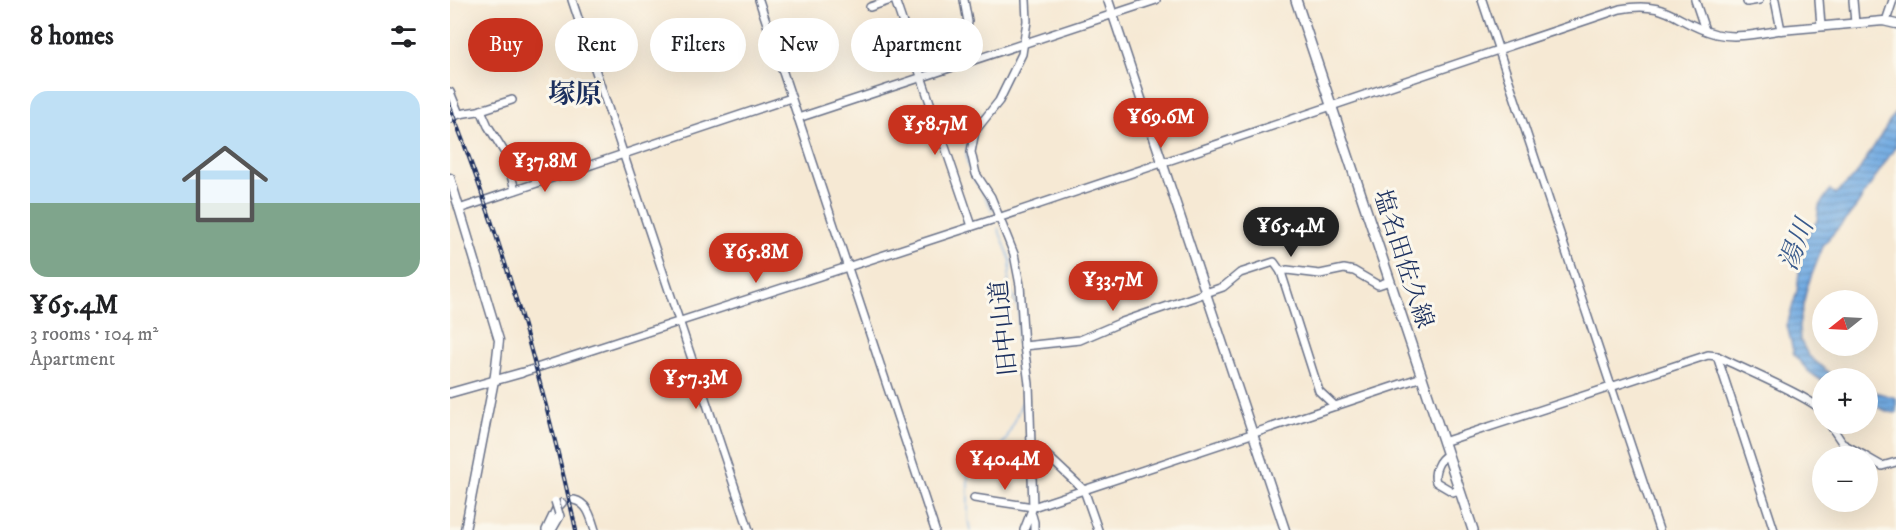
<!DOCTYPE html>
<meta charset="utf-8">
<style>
body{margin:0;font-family:"IM FELL DW Pica","Noto Serif JP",serif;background:#f2f2f2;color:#202124;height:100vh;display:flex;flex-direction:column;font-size:22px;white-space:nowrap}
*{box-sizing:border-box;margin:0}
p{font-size:20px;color:#757577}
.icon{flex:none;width:33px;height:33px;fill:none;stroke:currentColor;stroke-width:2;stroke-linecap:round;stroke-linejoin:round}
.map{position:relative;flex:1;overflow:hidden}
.panel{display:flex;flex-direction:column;background:#fff;width:450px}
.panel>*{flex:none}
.top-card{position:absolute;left:18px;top:18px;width:570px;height:54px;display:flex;gap:12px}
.needle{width:39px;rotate:252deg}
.controls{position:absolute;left:1362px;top:290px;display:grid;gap:12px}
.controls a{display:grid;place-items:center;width:66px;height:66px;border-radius:50%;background:#fff;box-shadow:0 6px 24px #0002;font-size:30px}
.price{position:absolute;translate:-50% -51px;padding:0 14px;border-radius:21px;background:#c8321e;color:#fff;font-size:20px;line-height:39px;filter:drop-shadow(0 2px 3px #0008)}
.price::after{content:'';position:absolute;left:50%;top:36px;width:18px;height:14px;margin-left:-9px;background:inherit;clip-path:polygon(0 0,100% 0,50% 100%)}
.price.on{background:#222;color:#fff}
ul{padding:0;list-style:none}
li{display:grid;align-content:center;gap:12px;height:318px;padding:0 30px}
li span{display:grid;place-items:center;height:186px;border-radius:18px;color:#555}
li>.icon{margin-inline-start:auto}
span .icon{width:108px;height:108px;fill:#fffc;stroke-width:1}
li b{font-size:26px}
h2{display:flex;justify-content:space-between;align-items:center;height:72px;padding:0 30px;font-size:26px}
.pill{padding:0 21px;border-radius:27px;background:#fff;box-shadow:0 6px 24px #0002;font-size:21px;line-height:54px}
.pill.on{background:#c8321e;color:#fff}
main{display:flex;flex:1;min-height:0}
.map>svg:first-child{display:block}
.water{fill:url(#water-rules);stroke:#466da0;stroke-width:1.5}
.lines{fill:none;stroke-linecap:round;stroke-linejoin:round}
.stream{stroke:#72abe2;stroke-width:1.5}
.minor-casing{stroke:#687087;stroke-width:10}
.tertiary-casing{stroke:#687087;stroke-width:11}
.secondary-casing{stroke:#687087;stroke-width:12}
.minor{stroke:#fff;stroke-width:7}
.tertiary{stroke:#fff;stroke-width:8}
.secondary{stroke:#fff;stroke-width:9}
.rail-casing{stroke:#1b2f5e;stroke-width:4}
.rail{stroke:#fbf7ec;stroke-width:1.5;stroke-dasharray:4.5;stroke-linecap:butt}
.minor-bridge-casing{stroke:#687087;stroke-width:10;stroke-linecap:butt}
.minor-bridge{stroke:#fff;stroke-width:7}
.labels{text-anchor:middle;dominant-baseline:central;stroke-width:6;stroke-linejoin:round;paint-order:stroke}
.street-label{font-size:24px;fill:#1b2f5e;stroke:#fbf7ec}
.water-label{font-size:26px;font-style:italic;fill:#395a8c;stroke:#fbf7ec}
.quarter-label{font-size:27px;font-weight:bold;fill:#1b2f5e;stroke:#fbf7ec}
</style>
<main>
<section class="panel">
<h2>8 homes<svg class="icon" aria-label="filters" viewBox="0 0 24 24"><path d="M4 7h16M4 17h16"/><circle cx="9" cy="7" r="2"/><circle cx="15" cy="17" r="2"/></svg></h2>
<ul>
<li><span style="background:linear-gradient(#bfe0f5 60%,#7fa58c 0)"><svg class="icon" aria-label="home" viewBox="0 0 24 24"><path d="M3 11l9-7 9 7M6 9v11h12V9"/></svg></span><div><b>¥65.4M</b><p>3 rooms · 104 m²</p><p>Apartment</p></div></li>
</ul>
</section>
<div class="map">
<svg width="1446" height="530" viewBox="0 0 1446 530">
<defs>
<pattern id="water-rules" width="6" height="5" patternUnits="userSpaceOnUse" patternTransform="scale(1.5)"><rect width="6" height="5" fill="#72abe2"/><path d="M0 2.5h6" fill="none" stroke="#5d8cba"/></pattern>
</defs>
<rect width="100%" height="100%" fill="#fbf7ec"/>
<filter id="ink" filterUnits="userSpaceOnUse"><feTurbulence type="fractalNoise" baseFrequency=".0167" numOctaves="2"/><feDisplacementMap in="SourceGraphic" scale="12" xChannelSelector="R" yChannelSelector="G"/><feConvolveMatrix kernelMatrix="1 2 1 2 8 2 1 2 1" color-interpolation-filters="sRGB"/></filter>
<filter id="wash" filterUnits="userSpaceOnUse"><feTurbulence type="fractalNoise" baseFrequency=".008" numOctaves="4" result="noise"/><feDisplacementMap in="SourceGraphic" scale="24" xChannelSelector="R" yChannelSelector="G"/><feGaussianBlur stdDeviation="1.35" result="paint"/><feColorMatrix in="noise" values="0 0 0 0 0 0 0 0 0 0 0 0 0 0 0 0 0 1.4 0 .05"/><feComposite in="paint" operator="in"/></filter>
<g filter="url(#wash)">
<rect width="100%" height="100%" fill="#f6e9d4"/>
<!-- water -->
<g class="water">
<path d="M1446 111V146L1404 210 1374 244 1357 287 1349 326 1350 339 1358 355 1385 378H1372V381L1359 372 1344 355 1337 325 1347 291 1352 243 1367 221 1369 206 1380 190 1385 194 1406 175Z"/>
<path d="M1418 390 1446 398V413L1438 412 1418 402Z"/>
</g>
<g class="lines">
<!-- stream -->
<g class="stream">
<path d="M563 65 568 49"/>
<path d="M544 102 558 74"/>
<path d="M541 106C521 126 508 149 523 177 530 189 537 198 542 210"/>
<path d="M520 530 518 519V473L532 465 556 440 574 398 567 338 569 311 558 284 561 261 548 228"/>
</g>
</g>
</g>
<g filter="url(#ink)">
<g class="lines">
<!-- minor casing -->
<g class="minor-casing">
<g id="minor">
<path d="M122 0 299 530"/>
<path d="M309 0 485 530"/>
<path d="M445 0 522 226"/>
<path d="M514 0 518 22 515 38 522 60"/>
<path d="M1032 0 1209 530"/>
<path d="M1245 0 1255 30"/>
<path d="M1369 0 1371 26"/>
<path d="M1403 0 1405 23"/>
<path d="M1297 2 1309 0"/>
<path d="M420 7 441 0"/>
<path d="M1436 21 1443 0"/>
<path d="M0 92 9 114"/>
<path d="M31 110 38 126 55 153 65 190"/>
<path d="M348 118 706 0"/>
<path d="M0 119 9 114 28 111 62 100"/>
<path d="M9 209 341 98"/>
<path d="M831 272 869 391 885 406"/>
<path d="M574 346 630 340 672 322 773 287 790 273 824 262 831 272 837 270 870 274 894 269 904 271 928 285 940 281"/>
<path d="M1267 356 1324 530"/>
<path d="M71 373 542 220 1170 9C1220 0 1224 23 1266 34 1287 39 1311 33 1331 30L1325 0"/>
<path d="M1379 423 1393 444 1415 456"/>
<path d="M993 442 1258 355 1267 356C1286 366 1363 398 1372 411"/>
<path d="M582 445 588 447 634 490 648 530"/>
<path d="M998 455C988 459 983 473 986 482L1003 492 1009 490"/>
<path d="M1418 458 1432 466 1446 462"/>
<path d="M524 498 583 507 972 377"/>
<path d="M124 500C138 503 141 518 145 530"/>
<path d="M582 515 584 522V530"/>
<path d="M96 530 106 509 112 503"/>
<path d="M102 530 110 516 109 514"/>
<path d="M574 530 583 507 579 384 574 346 570 285 564 254 541 197 526 174 521 152 525 131 549 101 572 54 577 21 576 0"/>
</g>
</g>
<!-- tertiary casing -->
<g class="tertiary-casing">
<g id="tertiary">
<path d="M658 0 835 530"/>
<path d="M1331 30 1433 21 1446 24"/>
<path d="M0 178 49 340 45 375 15 530"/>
<path d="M0 393 71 373"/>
</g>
</g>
<!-- secondary casing -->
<g class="secondary-casing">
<path id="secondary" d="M846 0 1023 530"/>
</g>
<!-- minor -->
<use href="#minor" class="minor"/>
<!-- tertiary -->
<use href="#tertiary" class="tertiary"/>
<!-- secondary -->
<use href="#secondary" class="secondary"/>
<!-- rail casing -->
<g class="rail-casing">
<path id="rail" d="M0 107C54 245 94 386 126 530"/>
</g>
<!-- rail -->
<use href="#rail" class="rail"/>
<!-- minor-bridge casing -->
<g class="minor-bridge-casing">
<path id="minor-bridge" d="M105 501 109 514"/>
</g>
<!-- minor-bridge -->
<use href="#minor-bridge" class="minor-bridge"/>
</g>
</g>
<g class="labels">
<!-- street labels -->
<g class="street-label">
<text transform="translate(953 259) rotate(72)">塩名田佐久線</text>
<text transform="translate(554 328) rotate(-96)">旧中山道</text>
</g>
<!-- water labels -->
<g class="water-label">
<text transform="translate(1347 245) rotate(-69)">湯川</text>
</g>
<!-- quarter labels -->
<g class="quarter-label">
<text x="125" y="95">塚原</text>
</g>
</g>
</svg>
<div class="controls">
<a><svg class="needle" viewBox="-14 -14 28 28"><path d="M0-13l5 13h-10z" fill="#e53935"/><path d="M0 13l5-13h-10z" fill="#757577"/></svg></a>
<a>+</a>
<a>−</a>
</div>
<b class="price" style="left:711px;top:149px">¥69.6M</b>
<b class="price" style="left:485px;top:156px">¥58.7M</b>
<b class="price" style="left:95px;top:193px">¥37.8M</b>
<b class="price on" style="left:841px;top:258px">¥65.4M</b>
<b class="price" style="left:306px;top:284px">¥65.8M</b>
<b class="price" style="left:663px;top:312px">¥33.7M</b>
<b class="price" style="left:246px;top:410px">¥57.3M</b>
<b class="price" style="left:555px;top:491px">¥40.4M</b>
<div class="top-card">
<a class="pill on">Buy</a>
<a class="pill">Rent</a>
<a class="pill">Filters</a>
<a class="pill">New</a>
<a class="pill">Apartment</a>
</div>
</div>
</main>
